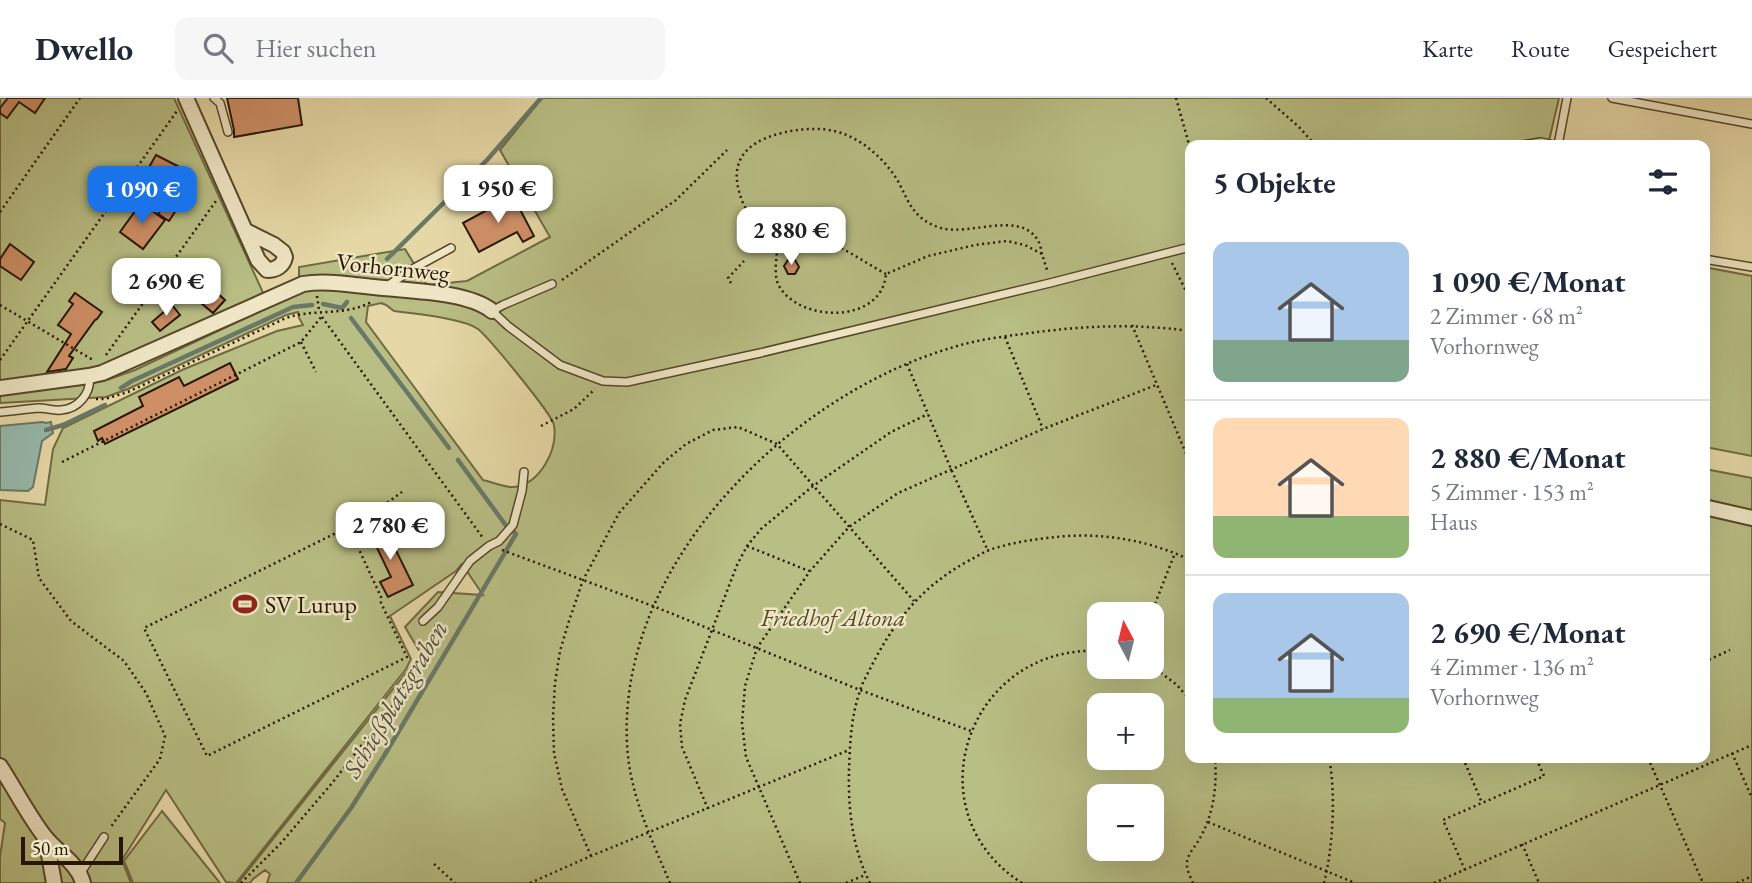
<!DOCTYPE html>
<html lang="de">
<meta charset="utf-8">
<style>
body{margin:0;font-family:"EB Garamond",serif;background:#f6f6f7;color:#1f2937;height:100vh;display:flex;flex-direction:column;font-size:26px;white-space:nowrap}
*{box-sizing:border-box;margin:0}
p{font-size:23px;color:#747a83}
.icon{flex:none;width:38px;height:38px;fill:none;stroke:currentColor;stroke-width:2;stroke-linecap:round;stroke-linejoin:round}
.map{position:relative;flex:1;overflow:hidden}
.drawer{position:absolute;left:1185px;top:42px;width:525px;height:623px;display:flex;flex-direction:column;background:#fff;border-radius:14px;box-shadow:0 7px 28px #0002}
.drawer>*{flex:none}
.needle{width:46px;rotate:353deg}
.fabs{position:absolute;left:1087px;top:504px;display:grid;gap:14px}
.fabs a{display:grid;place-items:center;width:77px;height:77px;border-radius:14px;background:#fff;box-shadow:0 7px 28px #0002;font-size:35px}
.scale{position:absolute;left:21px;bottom:18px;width:102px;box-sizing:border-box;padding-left:7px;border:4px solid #281700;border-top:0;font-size:19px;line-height:24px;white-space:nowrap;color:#281700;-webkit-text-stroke:5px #eee6c5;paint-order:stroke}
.price{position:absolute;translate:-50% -60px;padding:0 16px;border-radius:14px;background:#fff;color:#222;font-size:23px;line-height:46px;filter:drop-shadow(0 2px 4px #0008)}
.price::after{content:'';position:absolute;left:50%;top:42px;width:21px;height:16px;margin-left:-10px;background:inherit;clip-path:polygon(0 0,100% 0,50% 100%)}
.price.active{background:#1a73e8;color:#fff}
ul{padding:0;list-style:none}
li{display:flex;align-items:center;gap:21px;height:175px;padding:0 28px}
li+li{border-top:2px solid #e0e1e3}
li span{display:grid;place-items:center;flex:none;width:196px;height:140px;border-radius:14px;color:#555}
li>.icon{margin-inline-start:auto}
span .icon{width:84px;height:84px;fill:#fffc;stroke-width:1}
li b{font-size:30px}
h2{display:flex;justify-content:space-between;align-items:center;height:84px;padding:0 28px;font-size:30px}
header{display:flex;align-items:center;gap:42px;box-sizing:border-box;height:98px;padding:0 35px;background:#fff;border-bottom:2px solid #e0e1e3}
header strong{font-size:33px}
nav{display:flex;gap:38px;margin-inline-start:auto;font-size:24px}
.search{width:490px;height:63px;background:#f6f6f7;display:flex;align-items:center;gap:18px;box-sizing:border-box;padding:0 24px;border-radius:14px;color:#747a83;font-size:26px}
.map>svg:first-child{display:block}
.green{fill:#b8be84;stroke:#706a42;stroke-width:2;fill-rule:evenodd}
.water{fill:#96b9ab;stroke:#6a7867;stroke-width:2}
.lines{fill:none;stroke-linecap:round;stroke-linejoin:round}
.stream{stroke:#6a7867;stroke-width:4.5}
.building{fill:#ce8f67;stroke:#281700;stroke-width:2}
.service-casing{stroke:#57472a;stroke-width:10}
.minor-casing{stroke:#57472a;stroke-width:18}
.path{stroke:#281700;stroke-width:2.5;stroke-dasharray:2 3.5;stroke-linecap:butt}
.service{stroke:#eee6c5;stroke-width:7}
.minor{stroke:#eee6c5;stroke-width:14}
.labels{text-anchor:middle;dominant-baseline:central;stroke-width:5;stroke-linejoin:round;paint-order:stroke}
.street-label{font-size:24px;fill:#281700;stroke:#eee6c5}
.poi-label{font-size:24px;fill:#281700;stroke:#eee6c5;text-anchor:start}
.park-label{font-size:24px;font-style:italic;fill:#534928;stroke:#eee6c5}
.water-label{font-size:26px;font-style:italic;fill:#4e503c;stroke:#eee6c5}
</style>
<header>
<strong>Dwello</strong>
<div class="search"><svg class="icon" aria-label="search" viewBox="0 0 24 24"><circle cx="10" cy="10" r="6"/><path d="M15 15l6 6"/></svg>Hier suchen</div>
<nav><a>Karte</a><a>Route</a><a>Gespeichert</a></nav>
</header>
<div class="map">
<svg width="1752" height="785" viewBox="0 0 1752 785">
<rect width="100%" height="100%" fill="#e5d8a6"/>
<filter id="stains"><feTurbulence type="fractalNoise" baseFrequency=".00286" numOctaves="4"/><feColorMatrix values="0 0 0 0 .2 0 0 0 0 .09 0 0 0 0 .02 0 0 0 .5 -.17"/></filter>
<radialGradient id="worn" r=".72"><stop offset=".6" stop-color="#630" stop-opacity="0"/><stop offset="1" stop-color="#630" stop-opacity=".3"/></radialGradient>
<!-- green -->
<g class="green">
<path d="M0 0H174L265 199 100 274 0 284Z"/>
<path d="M542 0H1559L1548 47H1190V660H1704L1705 371 1752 380V785H267L270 776 265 772 253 781 250 785H238L421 556 405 529 438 494 483 497 462 466 456 473 390 518 411 561 406 571 236 785 226 784 166 692 122 762 131 785H0V759L5 725 0 721V402L45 407 53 351 63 330 182 272 277 233 303 227 299 220 298 214 286 217 128 291 106 299 0 305V295L104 283 135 272 299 195V169L405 151 427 187 467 183 550 139 500 52ZM381 205 386 207 394 213C414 216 463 220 478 231 489 240 552 316 554 327 558 352 540 386 514 389 505 390 492 384 483 382L366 224 368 208ZM1099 516H1152V569H1099ZM1099 607H1152V660H1099ZM1099 698H1152V751H1099Z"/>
<path d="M1704 169 1752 178V358L1705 349Z"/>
<path d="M162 713 220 785H133L124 763Z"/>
</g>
<!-- water -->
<path class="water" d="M42 324 46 325 51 324 53 335 42 343 33 389 28 393 0 392V328Z"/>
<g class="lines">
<!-- stream -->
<g class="stream">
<path d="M387 161 487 62 541 0"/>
<path d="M323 206 342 210 347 204"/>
<path d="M351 220 449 350"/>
<path d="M121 290 132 283 293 209 312 207"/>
<path d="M46 332 63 327 105 307"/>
<path d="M458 362 507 429"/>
<path d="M296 785 351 710 384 658 516 436 512 432"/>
</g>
</g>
<!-- building -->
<g class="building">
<path d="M8 0H45L35 15 19 4 7 20 0 15V10Z"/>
<path d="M227 0H298L302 27 234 39V32Z"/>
<path d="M156 57 193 76 182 95 186 97 169 123 158 116 170 99 154 87 160 78 148 71Z"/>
<path d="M513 98 534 138 523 144 517 134 479 154 463 125Z"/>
<path d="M141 105 165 122 143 151 120 134Z"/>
<path d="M10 146 34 164 21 182 0 168V161Z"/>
<path d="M788 162H795L799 169 795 176H788L784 168Z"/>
<path d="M196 185 209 196 214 192 225 202 213 215 188 194Z"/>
<path d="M75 195 102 214 97 221 95 222 69 258 73 260 66 271 47 274 71 236 58 227 73 206 69 203Z"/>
<path d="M172 207 180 217 160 233 152 224Z"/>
<path d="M230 265 238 281 105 346 102 340 98 343 94 333 143 308 139 299 179 279 184 288Z"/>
<path d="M382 424 413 487 388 499 380 484 391 479 368 431Z"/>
</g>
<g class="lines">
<!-- service casing -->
<g class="service-casing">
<g id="service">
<path d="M214 0 220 5 228 34"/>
<path d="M1612 0 1752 26"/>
<path d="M1522 47 1541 44 1554 47"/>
<path d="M1558 47 1567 0"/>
<path d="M1704 161 1752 169"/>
<path d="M552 186 503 207 492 213 508 228 560 267 603 283 627 284 760 255 1050 185 1190 149"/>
<path d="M387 188 416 169 451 150"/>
<path d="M0 314C13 313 26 311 39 310 47 310 53 313 61 312 78 311 92 295 89 278"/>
<path d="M423 523 438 509 470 463 489 448 499 443 513 427 522 393 524 374"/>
<path d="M80 776 104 739"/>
</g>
</g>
<!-- minor casing -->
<g class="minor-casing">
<g id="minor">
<path d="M186 0 258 162 267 172C276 172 283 168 285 159L283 154 274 147 246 133"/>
<path d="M0 290 89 278 102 275 303 186C326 182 351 187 374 189 407 193 467 193 492 213"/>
<path d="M1704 409 1752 420"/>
<path d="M0 668C15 691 28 717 45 739 57 754 78 765 83 785"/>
<path d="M46 740 54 785"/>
</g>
</g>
<!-- path -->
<g class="path">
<path d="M1176 0 1190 50"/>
<path d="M1266 0 1299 29 1315 47"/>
<path d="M0 114 80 0"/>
<path d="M772 129C775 136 777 142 777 150 777 162 773 177 779 188 800 225 882 226 886 176L928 158 975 147 1007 143 1025 147 1042 156 1048 175"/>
<path d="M1172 165 1190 201"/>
<path d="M886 176C857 160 828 139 796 130 784 126 771 132 759 125 751 121 747 113 743 105 731 76 735 53 766 40 789 31 821 27 844 36 866 44 888 65 899 85 910 107 915 122 941 130 968 138 1019 113 1037 141 1040 145 1041 151 1042 156"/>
<path d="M562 182 676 102 727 52"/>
<path d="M731 185 728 180 744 163"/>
<path d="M317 198 319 212"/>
<path d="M0 207 93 262"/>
<path d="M322 219 483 440"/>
<path d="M1132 227 1190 365"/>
<path d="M1005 239 1043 331"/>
<path d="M301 244 316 274"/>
<path d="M106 257 216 103"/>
<path d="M0 262 177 13"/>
<path d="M907 266 951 371 988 453"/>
<path d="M96 301H105L128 294 286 220C315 210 346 219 373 203"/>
<path d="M541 328 574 311 595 291"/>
<path d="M62 364 301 244 322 218"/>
<path d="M0 426 33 442 39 480 71 523 124 563 146 595 165 638 160 661 110 730"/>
<path d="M350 432 344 431 144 530 207 658 407 559 381 505V499L350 432 402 394"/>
<path d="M747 448 809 473"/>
<path d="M502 452 653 508 860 592 971 633"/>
<path d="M1151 516 1175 455"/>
<path d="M1704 564 1730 552"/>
<path d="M1152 568 1177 587 1190 602"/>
<path d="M1732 655 1752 700"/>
<path d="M1463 660 1482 705"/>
<path d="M1648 660 1703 785"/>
<path d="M708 711 682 649 680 626 685 602 737 467 747 448 761 431 813 388 891 334 928 316"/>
<path d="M1208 724 1355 785"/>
<path d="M1522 746 1539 785"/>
<path d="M591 758 562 691 554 655 553 619 555 585 560 553 568 526 583 482 619 415 664 364 686 346 713 332 738 329 777 346 914 503"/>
<path d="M434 766 455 785"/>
<path d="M1465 772 1443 722 1544 678 1536 660"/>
<path d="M241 785 281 745 333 684 407 589 425 562 436 526"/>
<path d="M530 785 591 758 849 652"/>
<path d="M670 785C651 740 629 695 627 645 618 464 791 296 954 249 976 242 1000 239 1022 236 1081 228 1130 225 1190 233"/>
<path d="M800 785 746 659 742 625 745 588 757 550 810 473 849 429 898 395 1043 331 1156 287"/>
<path d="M846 785 865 777"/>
<path d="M870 785C852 750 848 710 849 672 850 646 851 618 860 593 862 585 867 577 871 569 895 522 922 488 970 462 976 459 982 455 989 452 1010 445 1034 441 1056 439 1101 434 1149 442 1190 462"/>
<path d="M1022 785C910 714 968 547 1099 553"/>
<path d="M1193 785C1190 778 1186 771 1187 764 1188 755 1196 748 1200 740 1214 715 1217 688 1215 660"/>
<path d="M1324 785C1333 750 1336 695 1329 660"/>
<path d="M1434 785 1752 647"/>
<path d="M1737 785 1752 778"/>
</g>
<!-- service -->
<use href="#service" class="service"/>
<!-- minor -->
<use href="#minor" class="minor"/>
</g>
<!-- icons -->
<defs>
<g id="stadium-bare" transform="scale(1.89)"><path d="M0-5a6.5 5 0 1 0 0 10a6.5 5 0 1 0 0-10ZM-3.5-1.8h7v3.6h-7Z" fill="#8f2418" stroke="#eee6c5" stroke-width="2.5" paint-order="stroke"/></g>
</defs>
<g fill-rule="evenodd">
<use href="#stadium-bare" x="245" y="506"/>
</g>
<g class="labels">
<!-- street labels -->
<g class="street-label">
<text transform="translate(393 169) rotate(6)">Vorhornweg</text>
</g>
<!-- poi labels -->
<g class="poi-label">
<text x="265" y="506">SV Lurup</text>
</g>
<!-- park labels -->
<g class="park-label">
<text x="833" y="519">Friedhof Altona</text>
</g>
<!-- water labels -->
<g class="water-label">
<text transform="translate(395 601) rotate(-59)">Schießplatzgraben</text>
</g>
</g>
<rect width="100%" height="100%" filter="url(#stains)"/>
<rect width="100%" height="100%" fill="url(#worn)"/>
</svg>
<div class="fabs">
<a><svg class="needle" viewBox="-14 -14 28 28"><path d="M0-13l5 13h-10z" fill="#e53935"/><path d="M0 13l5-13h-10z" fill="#747a83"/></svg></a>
<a>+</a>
<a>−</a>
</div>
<div class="scale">50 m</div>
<b class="price" style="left:498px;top:127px">1 950 €</b>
<b class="price active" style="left:142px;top:128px">1 090 €</b>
<b class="price" style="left:791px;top:169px">2 880 €</b>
<b class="price" style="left:166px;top:220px">2 690 €</b>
<b class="price" style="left:390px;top:464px">2 780 €</b>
<section class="drawer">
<h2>5 Objekte<svg class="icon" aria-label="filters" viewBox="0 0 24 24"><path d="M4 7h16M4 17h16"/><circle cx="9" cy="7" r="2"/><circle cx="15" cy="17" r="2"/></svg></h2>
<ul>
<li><span style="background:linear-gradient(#a9c7e8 70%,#7fa58c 0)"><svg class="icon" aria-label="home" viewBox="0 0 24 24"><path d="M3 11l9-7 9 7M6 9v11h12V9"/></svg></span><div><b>1 090 €/Monat</b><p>2 Zimmer · 68 m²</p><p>Vorhornweg</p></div></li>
<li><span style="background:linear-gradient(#ffd9b3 70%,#8fb573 0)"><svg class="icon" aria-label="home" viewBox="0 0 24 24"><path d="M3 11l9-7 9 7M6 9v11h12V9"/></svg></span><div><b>2 880 €/Monat</b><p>5 Zimmer · 153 m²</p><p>Haus</p></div></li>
<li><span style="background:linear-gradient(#a9c7e8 75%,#8fb573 0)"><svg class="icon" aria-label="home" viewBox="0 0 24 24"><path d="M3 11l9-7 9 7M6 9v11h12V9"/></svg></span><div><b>2 690 €/Monat</b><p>4 Zimmer · 136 m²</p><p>Vorhornweg</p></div></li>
</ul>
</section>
</div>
